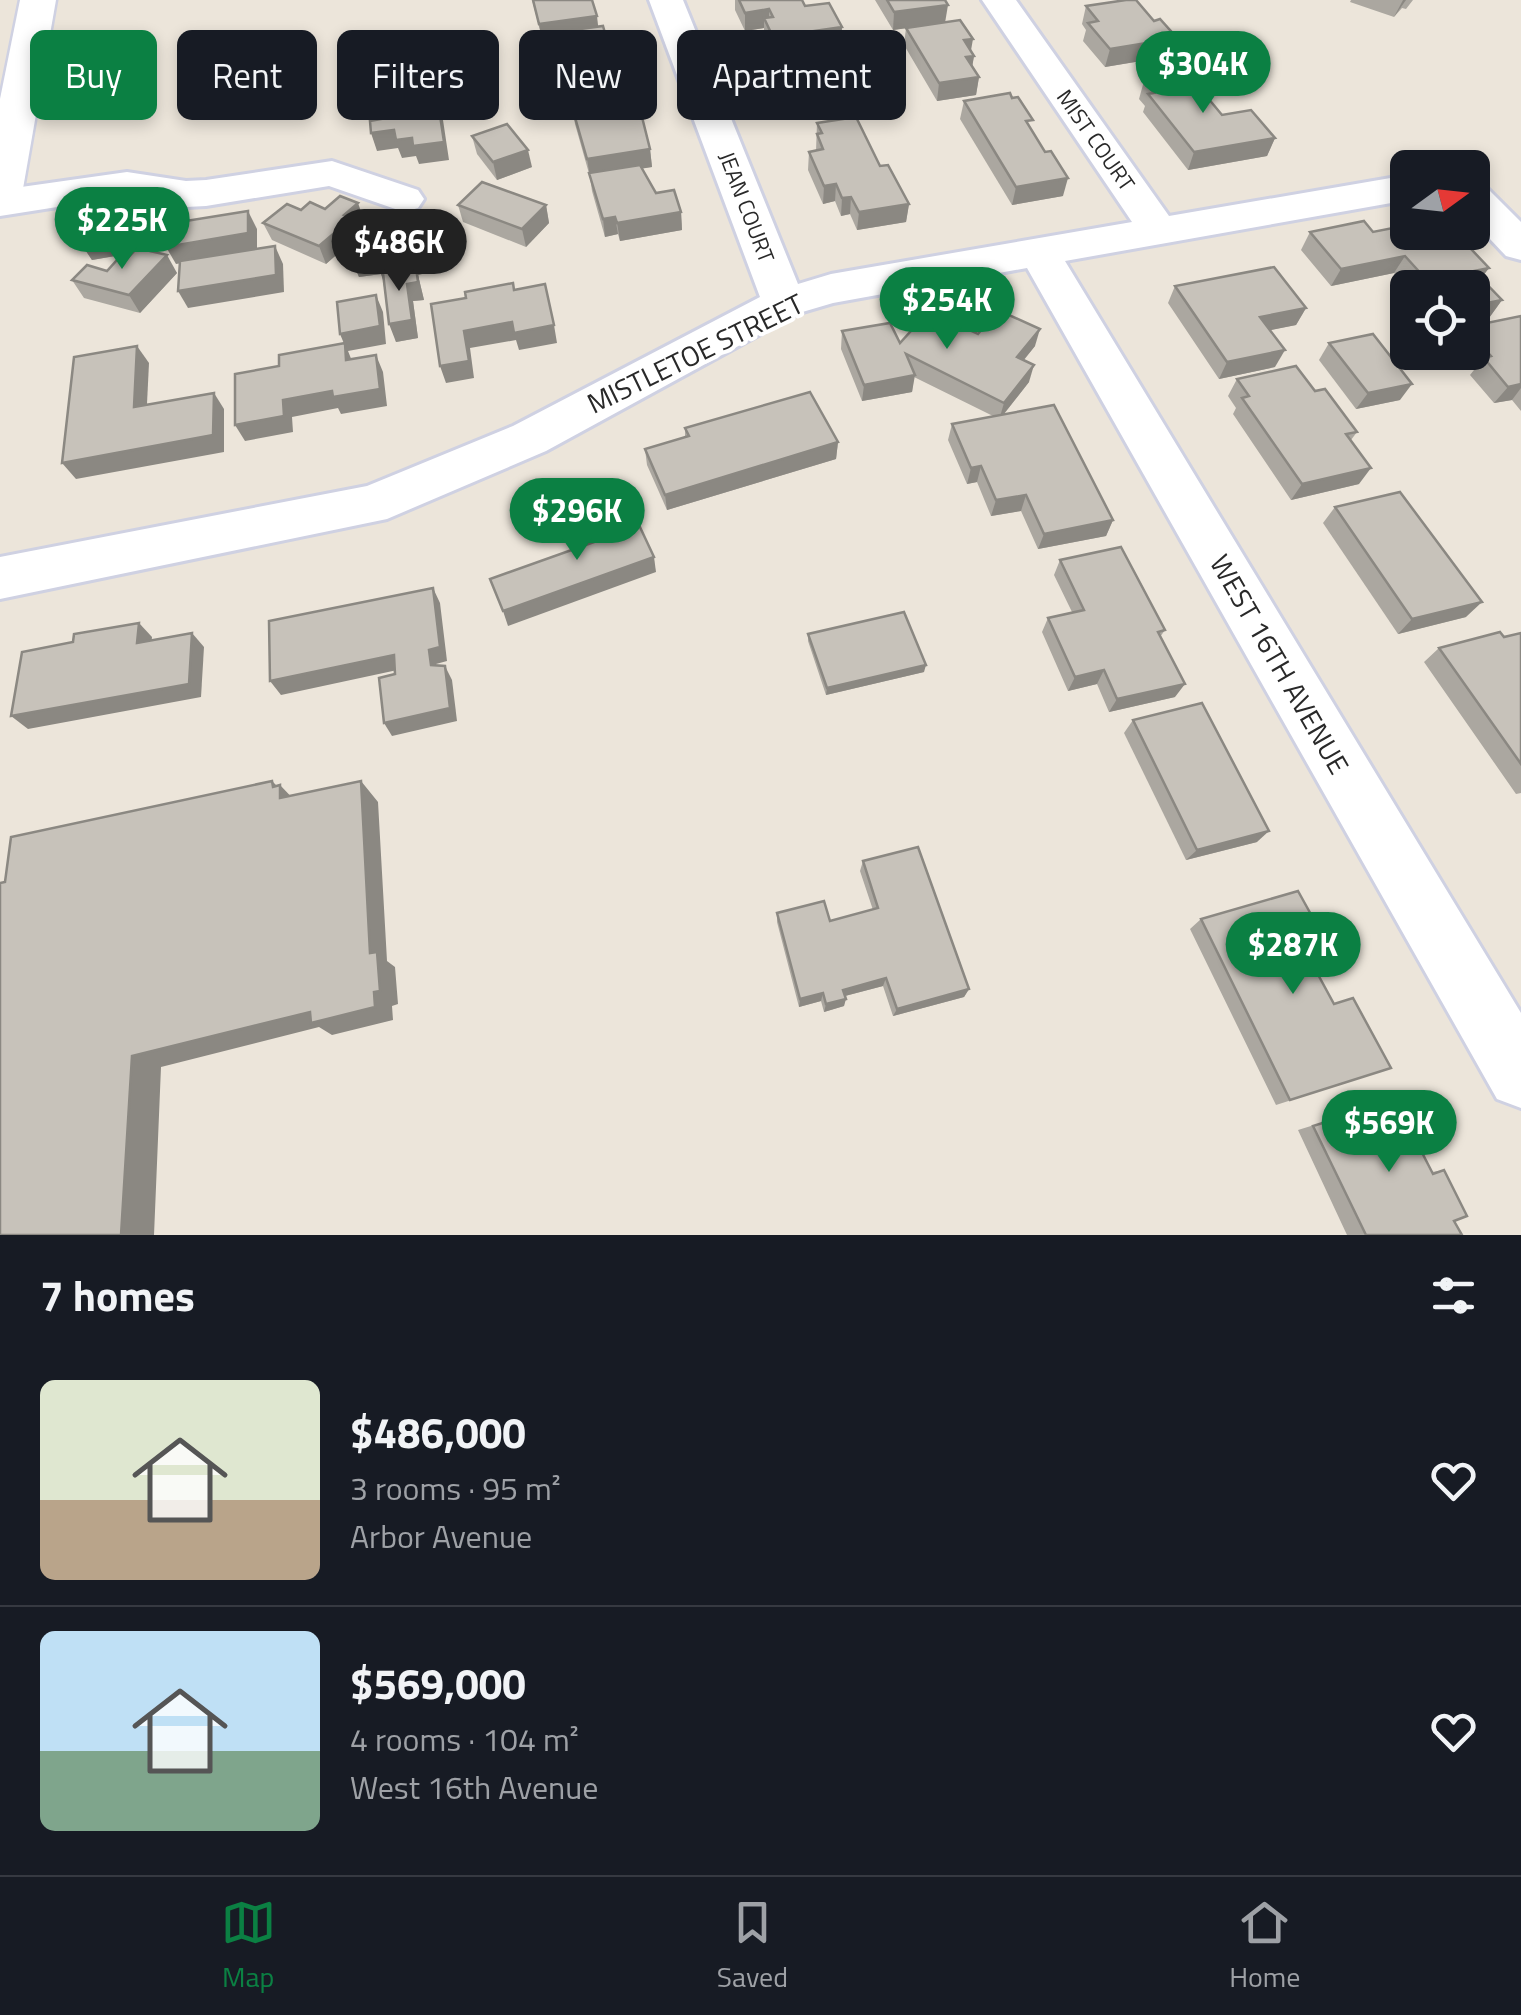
<!DOCTYPE html>
<meta charset="utf-8">
<style>
body{margin:0;font-family:"Titillium Web",sans-serif;background:#242831;color:#f1f3f6;height:100vh;display:flex;flex-direction:column;font-size:38px;white-space:nowrap}
*{box-sizing:border-box;margin:0}
p{font-size:32px;color:#9ea1a6}
.icon{flex:none;width:55px;height:55px;fill:none;stroke:currentColor;stroke-width:2;stroke-linecap:round;stroke-linejoin:round}
.map{position:relative;height:1235px;overflow:hidden}
.panel{display:flex;flex-direction:column;background:#171b24;flex:1}
.panel>*{flex:none}
.hud{position:absolute;left:30px;top:30px;width:1000px;height:90px;display:flex;gap:20px}
.needle{width:65px;rotate:75deg}
.buttons{position:absolute;left:1390px;top:150px;display:grid;gap:20px}
.buttons a{display:grid;place-items:center;width:100px;height:100px;border-radius:15px;background:#171b24;box-shadow:0 5px 15px #0003;font-size:50px}
.price{position:absolute;translate:-50% -85px;padding:0 22px;border-radius:35px;background:#0b8043;color:#fff;font-size:32px;line-height:65px;filter:drop-shadow(0 2px 5px #0008)}
.price::after{content:'';position:absolute;left:50%;top:60px;width:30px;height:22px;margin-left:-15px;background:inherit;clip-path:polygon(0 0,100% 0,50% 100%)}
.price.selected{background:#222;color:#fff}
ul{padding:0;list-style:none}
li{display:flex;align-items:center;gap:30px;height:250px;padding:0 40px}
li+li{border-top:2px solid #363941}
li span{display:grid;place-items:center;flex:none;width:280px;height:200px;border-radius:15px;color:#555}
li>.icon{margin-inline-start:auto}
span .icon{width:120px;height:120px;fill:#fffc;stroke-width:1}
li b{font-size:42px}
h2{display:flex;justify-content:space-between;align-items:center;height:120px;padding:0 40px;font-size:42px}
.chip{padding:0 35px;border-radius:15px;background:#171b24;box-shadow:0 5px 15px #0003;font-size:35px;line-height:90px}
.chip.selected{background:#0b8043;color:#fff}
.dock{display:flex;justify-content:space-around;align-items:center;height:140px;border-top:2px solid #363941;background:#171b24;font-size:28px;color:#9ea1a6}
.dock a{display:grid;justify-items:center;gap:5px}
.dock .selected{color:#0b8043}
.map>svg:first-child{display:block}
.lines{fill:none;stroke-linecap:round;stroke-linejoin:round}
.street-casing{stroke:#cfd1e2;stroke-width:6}
.secondary-casing{stroke:#cfd1e2;stroke-width:5}
.street{fill:#fff;fill-rule:evenodd}
.secondary{fill:#fff;fill-rule:evenodd}
.wall{fill:#aba7a0}
.shaded-wall{fill:#8b8882}
.building{fill:#c7c2ba;stroke:#8b8882;stroke-width:2.5}
.labels{text-anchor:middle;dominant-baseline:central;stroke-width:8;stroke-linejoin:round;paint-order:stroke}
.far-street-label{font-size:22px;fill:#292929;stroke:#fff}
.street-label{font-size:28px;fill:#292929;stroke:#fff}
</style>
<div class="map">
<svg width="1521" height="1235" viewBox="0 0 1521 1235">
<rect width="100%" height="100%" fill="#ece5da"/>
<g class="lines">
<!-- street casing -->
<g class="street-casing">
<g id="street">
<path d="M649 0H683L798 284 831 274 1132 222 982 0H1016L1169 216 1408 175V200L1065 261 1521 1013V1108L1497 1099 1027 268 833 303 799 313 546 451 387 519 0 599V557L367 486 513 426 760 297Z"/>
<path d="M332 161 418 190 424 199 418 208 404 212 329 186 206 206 186 207 127 196 0 216V190L127 172 186 181 206 180Z"/>
<path d="M1472 183 1486 187 1521 222V260L1506 256 1472 220Z"/>
</g>
</g>
<!-- secondary casing -->
<g class="secondary-casing">
<path id="secondary" d="M20 0H56L21 200 15 209 0 213V99Z"/>
</g>
<!-- street -->
<use href="#street" class="street"/>
<!-- secondary -->
<use href="#secondary" class="secondary"/>
</g>
<!-- wall -->
<g class="wall">
<path d="M532 0H592L598 27 611 54 632 78 634 96 564 105 554 66 534 68 528 36 541 34Z"/>
<path d="M735 0H802L805 6 842 27 841 45 838 46 861 90 859 108 781 120 769 94V76L781 74 780 54 772 55 764 36V28L745 31 735 10Z"/>
<path d="M875 0H945V22L974 56 972 66 979 77 976 95 937 101 904 45 906 28 893 30Z"/>
<path d="M1351 0H1413L1406 9 1402 8 1394 17 1350 2Z"/>
<path d="M1086 6 1171 56 1105 67 1083 41 1086 30 1082 24Z"/>
<path d="M1144 81 1275 138 1267 156 1188 170 1143 112 1145 106 1139 99Z"/>
<path d="M964 101 1031 130 1063 196 1012 205 960 119Z"/>
<path d="M572 107 650 149 652 167 642 168 656 193 681 212 682 230 620 241 618 234 605 237 592 191 590 177 575 124Z"/>
<path d="M817 123 880 166 909 204 906 222 857 230 850 214 841 216 835 201 823 204 808 170 809 152 816 151Z"/>
<path d="M472 136 532 167 497 180 477 154Z"/>
<path d="M121 195 128 207 145 208 155 226 154 249 148 250 177 273 140 313 84 298 72 280 107 271 124 262 133 253 92 260 80 242 90 215Z"/>
<path d="M458 205H546L549 223 526 247 463 222Z"/>
<path d="M325 209 364 220 356 228 359 235 353 240 431 226 437 244 439 263 425 266 426 273 418 275 424 300 413 301 418 338 396 342 384 280 381 274 359 277 352 260 351 242 326 264 272 240 263 223Z"/>
<path d="M1310 232H1373L1489 268 1481 278 1502 300 1489 318 1472 321V288H1408L1394 273 1331 286 1301 250Z"/>
<path d="M1175 286 1306 308 1296 325 1270 330 1275 367 1219 379 1168 303Z"/>
<path d="M1521 316V411L1512 400 1494 403 1470 375 1474 370 1460 352H1472V326Z"/>
<path d="M842 331 900 343 978 334 1035 346 1024 360 1029 382 1004 414 1113 520 1106 536 1038 549 1021 511 991 516 977 482 967 484 948 440 952 424 993 416 914 377 912 392 862 401 841 349Z"/>
<path d="M1329 343 1400 400 1356 409 1319 360Z"/>
<path d="M1237 379 1315 391 1357 432 1351 440 1359 484 1291 500 1233 414 1236 408 1228 396Z"/>
<path d="M685 428 838 442 836 459 667 510 647 465 645 449 685 437Z"/>
<path d="M1335 507 1466 617 1398 634 1323 523Z"/>
<path d="M1060 560 1165 630 1160 637 1175 697 1109 712 1097 684 1068 691 1042 632 1048 618 1072 612 1054 575Z"/>
<path d="M1521 633V793L1516 794 1424 662 1439 648 1504 637Z"/>
<path d="M808 634 924 672 826 695 808 641Z"/>
<path d="M1133 720 1257 842 1186 860 1124 733Z"/>
<path d="M863 861 969 989 964 997 893 1016 883 986 845 996 844 1006 824 1012 821 1001 799 1007 777 922V913L830 921 873 910 860 871Z"/>
<path d="M1201 919 1324 938 1304 949 1334 1004 1391 1068 1276 1105 1190 929Z"/>
<path d="M1395 1100 1432 1172 1444 1170 1454 1221 1462 1235H1347L1298 1130Z"/>
</g>
<!-- shaded-wall -->
<g class="shaded-wall">
<path d="M1403 0H1406L1394 17Z"/>
<path d="M948 5 945 23 893 30 894 12Z"/>
<path d="M769 9V27L764 18V28L745 31V13Z"/>
<path d="M597 16 599 34 542 41 539 24Z"/>
<path d="M842 27 841 45 772 55 773 37Z"/>
<path d="M1177 38 1171 56 1105 67 1110 49Z"/>
<path d="M973 39 970 56H974L971 74 963 75 964 40Z"/>
<path d="M551 48 554 66 534 68 531 50Z"/>
<path d="M979 77 976 95 937 101 939 83Z"/>
<path d="M632 78 634 96 564 105 561 88Z"/>
<path d="M861 90 859 108 781 120V102Z"/>
<path d="M438 102 443 120 449 160 419 164 416 156 402 158 398 148 377 151 371 133 394 130Z"/>
<path d="M1275 138 1267 156 1188 170 1194 152Z"/>
<path d="M650 149 652 167 590 177 587 159Z"/>
<path d="M528 150 532 167 497 180 493 162Z"/>
<path d="M1068 178 1063 196 1012 205 1016 187Z"/>
<path d="M836 184 835 201 823 204 824 186Z"/>
<path d="M121 195 131 213 120 207Z"/>
<path d="M851 197 850 214 841 216 842 198Z"/>
<path d="M358 203 364 220 356 228 359 235 326 264 319 246 344 215Z"/>
<path d="M909 204 906 222 857 230 859 212Z"/>
<path d="M546 205 549 223 526 247 522 229Z"/>
<path d="M145 208 155 226 154 249 92 260 80 242Z"/>
<path d="M248 211 257 229V251L176 264 166 247Z"/>
<path d="M681 212 682 230 620 241 617 223Z"/>
<path d="M615 217 618 234 605 237 603 219Z"/>
<path d="M431 226 437 244 439 263 425 266 426 273 418 275 424 300 413 301 418 338 396 342 389 324 383 280 381 274 359 277 352 260 420 248Z"/>
<path d="M275 246 283 264 284 292 188 308 178 291Z"/>
<path d="M167 255 177 273 140 313 129 295Z"/>
<path d="M1405 256 1394 273 1331 286 1341 269Z"/>
<path d="M1489 268 1476 285 1474 271Z"/>
<path d="M376 295 383 312 386 344 348 351 352 361 346 360 345 346 340 334Z"/>
<path d="M1502 300 1489 318 1472 321V306Z"/>
<path d="M1306 308 1296 325 1252 334 1260 317Z"/>
<path d="M512 322 554 325 557 343 519 350 516 340 470 348 474 378 446 383 440 366 464 331Z"/>
<path d="M1040 329 1035 346 1012 374 1017 357Z"/>
<path d="M137 346 149 363 146 424 134 407Z"/>
<path d="M1285 350 1275 367 1219 379 1227 362Z"/>
<path d="M376 355 383 372 387 406 341 414 338 408 292 417 293 432 245 441 235 425Z"/>
<path d="M1034 365 1029 382 999 420 1004 403Z"/>
<path d="M915 375 912 392 862 401 864 385Z"/>
<path d="M1412 384 1400 400 1356 409 1368 393Z"/>
<path d="M1521 384V388L1512 400 1494 403 1508 387Z"/>
<path d="M214 393 224 409V452L76 479 62 463Z"/>
<path d="M838 442 836 459 667 510 665 495Z"/>
<path d="M981 466 977 482 967 484 971 468Z"/>
<path d="M1371 468 1359 484 1291 500 1302 484Z"/>
<path d="M1026 495 1021 511 991 516 996 500Z"/>
<path d="M1113 520 1106 536 1038 549 1044 534Z"/>
<path d="M654 557 656 572 508 626 503 611Z"/>
<path d="M433 588 440 603 447 661 436 664 438 678 431 665 429 650Z"/>
<path d="M1482 602 1466 617 1398 634 1412 619Z"/>
<path d="M139 623 152 637 150 657 137 643Z"/>
<path d="M192 633 204 647 201 697 28 729 11 716Z"/>
<path d="M394 655 402 669 281 695 270 681Z"/>
<path d="M926 665 924 672 826 695 827 688Z"/>
<path d="M445 666 452 680 457 721 392 736 384 723Z"/>
<path d="M1104 670 1097 684 1068 691 1075 677Z"/>
<path d="M1185 684 1175 697 1109 712 1117 699Z"/>
<path d="M272 781 280 789V785L300 806 280 798 273 787Z"/>
<path d="M361 781 378 802 387 961 395 967 398 1004 392 1006 393 1020 332 1035 319 1027 161 1067 154 1235H121L132 1056 370 953Z"/>
<path d="M1269 831 1257 842 1186 860 1197 850Z"/>
<path d="M1324 938 1310 947 1288 954 1302 945Z"/>
<path d="M886 978 883 986 841 997 843 990Z"/>
<path d="M969 989 964 997 893 1016 897 1009Z"/>
<path d="M823 993 821 1001 799 1007 800 999Z"/>
<path d="M846 999 844 1006 824 1012 826 1004Z"/>
</g>
<!-- building -->
<g class="building">
<path d="M533 0H592L597 16 539 24Z"/>
<path d="M739 0H802L805 6 829 3 842 27 773 37 764 18 773 17 769 9 745 13Z"/>
<path d="M887 0H945L948 5 894 12Z"/>
<path d="M1126 0H1136L1154 21 1160 19 1177 38 1110 49 1088 23 1098 21 1086 6Z"/>
<path d="M960 20 973 39 964 40 974 56 966 57 979 77 939 83 906 28Z"/>
<path d="M603 26 611 54 624 52 632 78 561 88 551 48 531 50 528 36Z"/>
<path d="M838 45 861 90 781 102 769 76 790 73 780 53Z"/>
<path d="M1188 74 1222 115 1251 110 1275 138 1194 152 1148 94 1154 93 1144 81Z"/>
<path d="M1010 93 1012 98 1018 97 1033 120 1026 121 1045 152 1051 151 1068 178 1016 187 964 101Z"/>
<path d="M637 97 650 149 587 159 572 107Z"/>
<path d="M438 102 444 142 413 146 412 138 396 140 394 130 371 133 370 121 392 117 391 109Z"/>
<path d="M856 117 880 166 888 165 909 204 859 212 851 197 842 198 836 184 824 186 809 152 823 149 817 134 822 133 817 123Z"/>
<path d="M507 124 528 150 493 162 472 136Z"/>
<path d="M640 165 656 193 674 190 681 212 617 223 615 217 603 219 589 173Z"/>
<path d="M482 182 546 205 522 229 458 205Z"/>
<path d="M121 195 120 207 145 208 143 232 80 242 83 216 90 215 92 200Z"/>
<path d="M340 196 358 203 344 215 352 218 319 246 263 223 287 204 301 210 310 202 325 209Z"/>
<path d="M248 211V233L166 247 167 224Z"/>
<path d="M419 213 420 228 431 226 434 246 420 248V256L377 263 376 256 352 260 351 241 374 237V231L384 230 382 219Z"/>
<path d="M1364 221 1373 232 1408 225V232H1455L1489 268 1474 271 1502 300 1472 306V288H1434L1405 256 1341 269 1310 232Z"/>
<path d="M275 246 276 275 178 291 180 261Z"/>
<path d="M137 248 167 255 129 295 72 280 87 265 107 271 117 260 124 262Z"/>
<path d="M416 267 418 282 407 284 412 320 389 324 383 273Z"/>
<path d="M1274 267 1306 308 1260 317 1285 350 1227 362 1175 286Z"/>
<path d="M513 283 514 290 545 284 554 325 514 333 512 322 464 331 469 361 440 366 431 304 466 298 465 292Z"/>
<path d="M376 295 380 326 340 334 337 302Z"/>
<path d="M998 310 1040 329 1017 357 1034 365 1004 403 906 354 915 375 864 385 842 331 890 323 900 343 929 311 978 334Z"/>
<path d="M1521 316V384L1508 387 1484 358 1491 356 1472 335V326Z"/>
<path d="M1373 334 1412 384 1368 393 1329 343Z"/>
<path d="M345 343 346 360 376 355 380 389 333 397 332 391 283 400 284 416 235 425V374L279 366V355Z"/>
<path d="M137 346 134 407 214 393 213 435 62 463 74 357Z"/>
<path d="M1296 366 1315 391 1325 389 1357 432 1346 434 1371 468 1302 484 1242 398 1249 396 1237 379Z"/>
<path d="M810 392 838 442 665 495 645 449 689 436 685 428Z"/>
<path d="M1054 405 1113 520 1044 534 1026 495 996 500 981 466 971 468 952 424Z"/>
<path d="M1400 492 1482 602 1412 619 1335 507Z"/>
<path d="M632 510 654 557 503 611 490 579 597 541 590 525Z"/>
<path d="M1121 547 1165 630 1158 632 1185 684 1117 699 1104 670 1075 677 1048 618 1084 610 1060 560Z"/>
<path d="M433 588 440 647 429 650 431 665 445 666 450 708 384 723 379 678 395 674 394 655 270 681 269 621Z"/>
<path d="M904 612 926 665 827 688 808 634Z"/>
<path d="M139 623 137 643 192 633 189 684 11 716 22 652 73 642 74 634Z"/>
<path d="M1500 632 1504 637 1521 633V764L1439 648Z"/>
<path d="M1202 703 1269 831 1197 850 1133 720Z"/>
<path d="M272 781 273 787 280 785V798L361 781 370 953 377 952 380 991 374 992 375 1007 311 1023 310 1012 132 1056 121 1235H0V883L5 882 11 837Z"/>
<path d="M918 847 969 989 897 1009 886 978 843 990 846 999 826 1004 823 993 800 999 777 913 824 901 830 921 878 908 863 861Z"/>
<path d="M1298 891 1324 938 1302 945 1334 1004 1353 998 1391 1068 1290 1100 1201 919Z"/>
<path d="M1395 1100 1433 1174 1444 1170 1467 1216 1454 1221 1462 1235H1366L1313 1126Z"/>
</g>
<g class="labels">
<!-- far-street labels -->
<g class="far-street-label">
<text transform="translate(1096 140) rotate(55)">MIST COURT</text>
<text transform="translate(747 207) rotate(69)">JEAN COURT</text>
</g>
<!-- street labels -->
<g class="street-label">
<text transform="translate(695 353) rotate(-26)">MISTLETOE STREET</text>
<text transform="translate(1280 664) rotate(60)">WEST 16TH AVENUE</text>
</g>
</g>
</svg>
<div class="buttons">
<a><svg class="needle" viewBox="-14 -14 28 28"><path d="M0-13l5 13h-10z" fill="#e53935"/><path d="M0 13l5-13h-10z" fill="#9ea1a6"/></svg></a>
<a><svg class="icon" aria-label="locate" viewBox="0 0 24 24"><circle cx="12" cy="12" r="6"/><path d="M12 2v4M12 18v4M2 12h4M18 12h4"/></svg></a>
</div>
<b class="price" style="left:1203px;top:116px">$304K</b>
<b class="price" style="left:122px;top:272px">$225K</b>
<b class="price selected" style="left:399px;top:294px">$486K</b>
<b class="price" style="left:947px;top:352px">$254K</b>
<b class="price" style="left:577px;top:563px">$296K</b>
<b class="price" style="left:1293px;top:997px">$287K</b>
<b class="price" style="left:1389px;top:1175px">$569K</b>
<div class="hud">
<a class="chip selected">Buy</a>
<a class="chip">Rent</a>
<a class="chip">Filters</a>
<a class="chip">New</a>
<a class="chip">Apartment</a>
</div>
</div>
<section class="panel">
<h2>7 homes<svg class="icon" aria-label="filters" viewBox="0 0 24 24"><path d="M4 7h16M4 17h16"/><circle cx="9" cy="7" r="2"/><circle cx="15" cy="17" r="2"/></svg></h2>
<ul>
<li><span style="background:linear-gradient(#dfe7d0 60%,#b9a48a 0)"><svg class="icon" aria-label="home" viewBox="0 0 24 24"><path d="M3 11l9-7 9 7M6 9v11h12V9"/></svg></span><div><b>$486,000</b><p>3 rooms · 95 m²</p><p>Arbor Avenue</p></div><svg class="icon" aria-label="heart" viewBox="0 0 24 24"><path d="M12 20l-8-8c-3-5 5-10 8-4 3-6 11-1 8 4z"/></svg></li>
<li><span style="background:linear-gradient(#bfe0f5 60%,#7fa58c 0)"><svg class="icon" aria-label="home" viewBox="0 0 24 24"><path d="M3 11l9-7 9 7M6 9v11h12V9"/></svg></span><div><b>$569,000</b><p>4 rooms · 104 m²</p><p>West 16th Avenue</p></div><svg class="icon" aria-label="heart" viewBox="0 0 24 24"><path d="M12 20l-8-8c-3-5 5-10 8-4 3-6 11-1 8 4z"/></svg></li>
</ul>
</section>
<nav class="dock">
<a class="selected"><svg class="icon" aria-label="map" viewBox="0 0 24 24"><path d="M3 6l6-2 6 2 6-2v14l-6 2-6-2-6 2zM9 4v14M15 6v14"/></svg>Map</a>
<a><svg class="icon" aria-label="saved" viewBox="0 0 24 24"><path d="M7 4h10v16l-5-4-5 4z"/></svg>Saved</a>
<a><svg class="icon" aria-label="home" viewBox="0 0 24 24"><path d="M3 11l9-7 9 7M6 9v11h12V9"/></svg>Home</a>
</nav>
